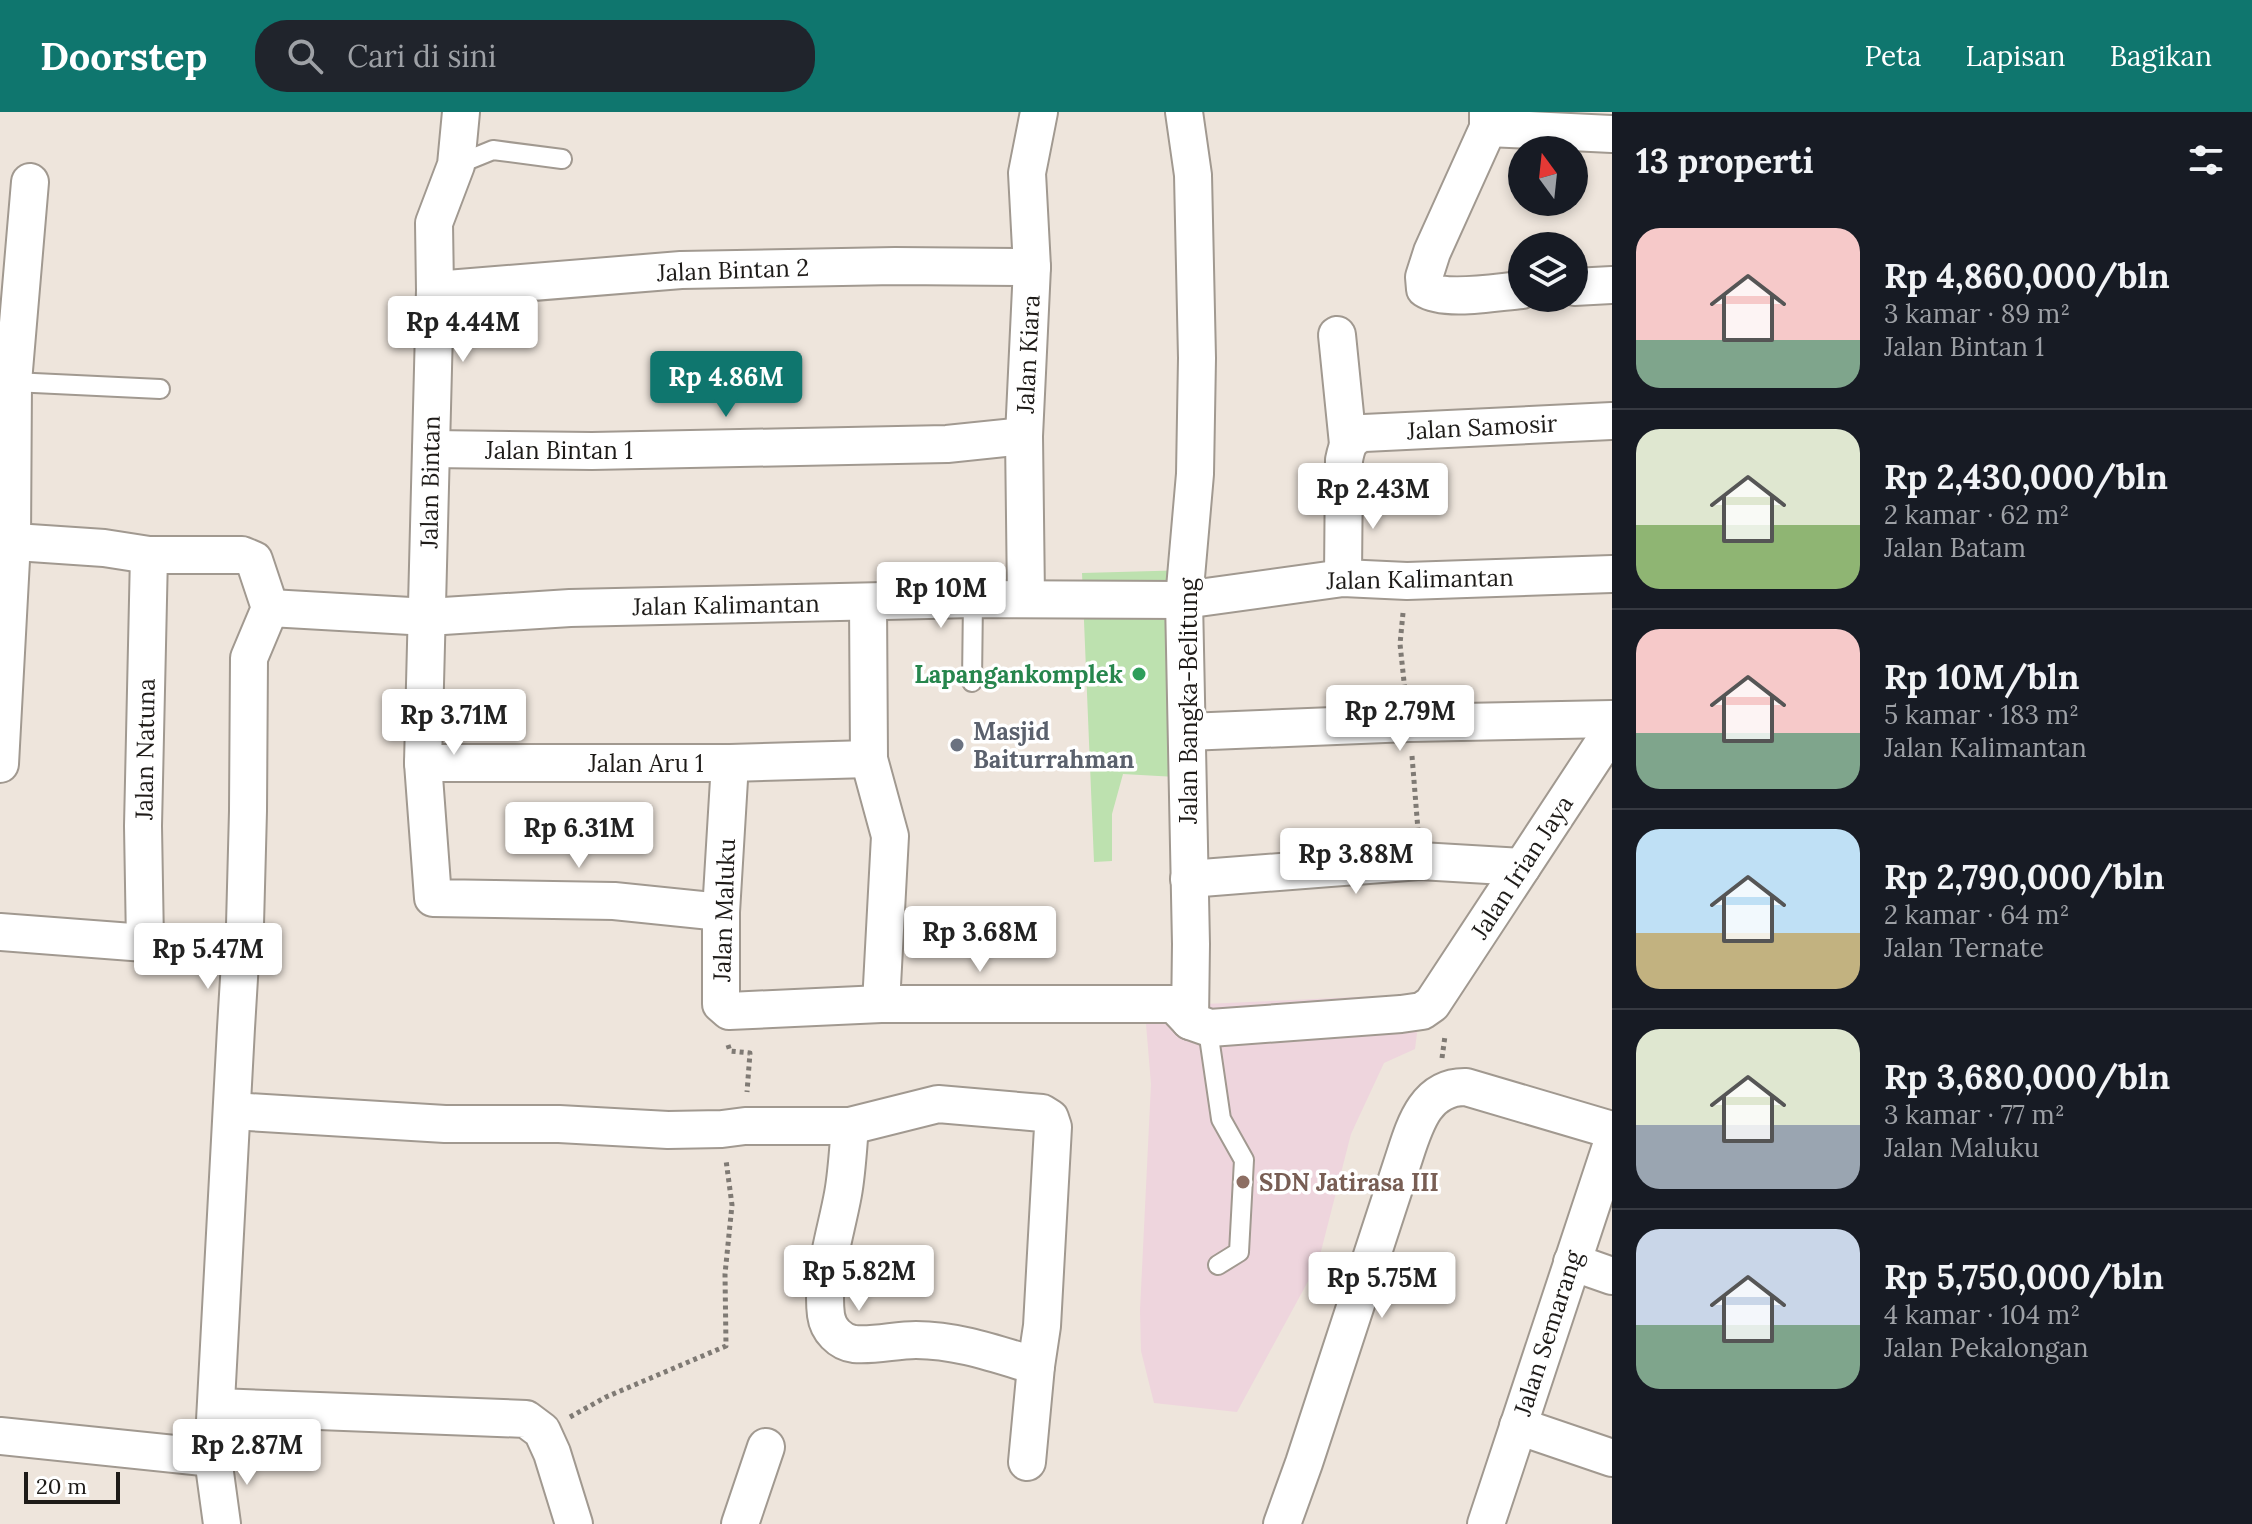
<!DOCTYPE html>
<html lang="id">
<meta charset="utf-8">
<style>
body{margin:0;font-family:Lora,serif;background:#20242c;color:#f1f3f6;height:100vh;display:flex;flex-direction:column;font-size:30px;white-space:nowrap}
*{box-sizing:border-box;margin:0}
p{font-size:26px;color:#9ea1a6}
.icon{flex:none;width:44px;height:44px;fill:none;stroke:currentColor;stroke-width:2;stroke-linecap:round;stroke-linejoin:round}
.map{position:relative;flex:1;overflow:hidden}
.panel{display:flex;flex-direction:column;background:#171b24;width:640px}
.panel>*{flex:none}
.needle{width:52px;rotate:345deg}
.buttons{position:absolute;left:1508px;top:24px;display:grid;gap:16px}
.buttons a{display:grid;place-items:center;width:80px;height:80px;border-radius:50%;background:#171b24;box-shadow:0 4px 12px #0003;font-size:40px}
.scale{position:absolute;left:24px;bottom:20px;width:96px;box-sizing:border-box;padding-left:8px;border:4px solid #1e1b18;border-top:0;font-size:22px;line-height:28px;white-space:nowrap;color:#1e1b18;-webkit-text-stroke:6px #fff;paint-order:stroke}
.price{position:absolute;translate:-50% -68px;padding:0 18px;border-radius:8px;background:#fff;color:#222;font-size:26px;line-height:52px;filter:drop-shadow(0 2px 4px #0008)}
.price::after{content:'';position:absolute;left:50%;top:48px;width:24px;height:18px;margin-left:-12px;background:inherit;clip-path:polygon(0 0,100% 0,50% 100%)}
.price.current{background:#0f766e;color:#fff}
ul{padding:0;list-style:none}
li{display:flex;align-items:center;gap:24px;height:200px;padding:0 24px}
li+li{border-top:2px solid #363941}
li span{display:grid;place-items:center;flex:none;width:224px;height:160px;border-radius:24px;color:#555}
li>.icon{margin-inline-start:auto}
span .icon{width:96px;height:96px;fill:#fffc;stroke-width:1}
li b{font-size:34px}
h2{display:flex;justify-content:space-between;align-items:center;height:96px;padding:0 24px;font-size:34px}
header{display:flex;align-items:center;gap:48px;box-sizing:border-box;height:112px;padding:0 40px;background:#0f766e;color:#fff}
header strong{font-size:38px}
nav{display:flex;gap:44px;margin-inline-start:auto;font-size:28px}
.search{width:560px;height:72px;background:#20242c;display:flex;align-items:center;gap:20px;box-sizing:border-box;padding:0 28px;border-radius:32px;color:#9ea1a6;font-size:30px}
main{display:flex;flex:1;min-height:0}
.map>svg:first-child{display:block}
.education{fill:#eed5dd}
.green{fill:#bde1af}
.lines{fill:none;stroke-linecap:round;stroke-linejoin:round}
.service-casing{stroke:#a19990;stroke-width:22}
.minor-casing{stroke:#a19990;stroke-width:40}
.path{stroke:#7f7a74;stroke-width:5;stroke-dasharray:4 4;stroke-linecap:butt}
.service{stroke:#fff;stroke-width:18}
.minor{stroke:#fff;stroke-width:36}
.leisure-dot{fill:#2e9e5b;stroke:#fff;stroke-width:3}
.worship-dot{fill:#6b7280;stroke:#fff;stroke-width:3}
.education-dot{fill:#8d6e63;stroke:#fff;stroke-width:3}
.labels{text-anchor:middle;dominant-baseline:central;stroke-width:7;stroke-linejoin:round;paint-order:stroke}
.street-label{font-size:24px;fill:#1e1b18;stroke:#fff}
.leisure-label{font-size:24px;font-weight:bold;fill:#27864d;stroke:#fff;text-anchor:end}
.worship-label{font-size:24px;font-weight:bold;fill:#5b616d;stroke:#fff;text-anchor:start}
.education-label{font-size:24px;font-weight:bold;fill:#785e54;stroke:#fff;text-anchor:start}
</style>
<header>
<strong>Doorstep</strong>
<div class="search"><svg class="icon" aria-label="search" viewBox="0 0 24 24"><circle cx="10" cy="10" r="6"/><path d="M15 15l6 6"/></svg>Cari di sini</div>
<nav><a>Peta</a><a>Lapisan</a><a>Bagikan</a></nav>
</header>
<main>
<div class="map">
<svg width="1612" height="1412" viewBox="0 0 1612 1412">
<rect width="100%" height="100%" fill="#eee5dc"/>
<!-- education -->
<path class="education" d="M1422 882 1415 937 1384 951 1351 1022 1318 1151 1237 1300 1154 1291 1141 1239 1140 1198 1151 972 1144 888 1204 892Z"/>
<!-- green -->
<path class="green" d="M1191 458 1194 666 1123 662 1112 702V749L1094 750 1082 461Z"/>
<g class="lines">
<!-- service casing -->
<g class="service-casing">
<g id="service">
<path d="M456 53 493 38 562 47"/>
<path d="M13 270 160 277"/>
<path d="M972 570 973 487"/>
<path d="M1198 915 1209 925 1221 1007 1244 1048 1239 1140 1218 1153"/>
</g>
</g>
<!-- minor casing -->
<g class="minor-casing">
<g id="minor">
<path d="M461 0 456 53 434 111 435 178 423 651 433 786 614 789 721 800"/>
<path d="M1184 0 1193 63 1197 246 1195 362 1184 488 1191 832 1190 909"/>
<path d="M1488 0V16L1432 140 1424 165 1425 177C1445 190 1497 180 1522 178"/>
<path d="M1488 16 1612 22"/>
<path d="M1574 175 1612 173"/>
<path d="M435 178 681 158 895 154 1032 155"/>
<path d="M1337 223 1348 332"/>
<path d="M431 337 592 339 947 332 1024 324"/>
<path d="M0 429 104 436 149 443H242L254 448 270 496 249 546 248 699 245 813 241 833 236 916 213 1346 222 1412"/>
<path d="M1343 466 1344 348C1347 333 1349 326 1364 321L1612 309"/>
<path d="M1026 486 1024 324 1032 155 1027 61 1039 0"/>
<path d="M868 490 869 647 890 724 881 892"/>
<path d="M270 496 428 505 570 496 973 487 1184 488 1343 466 1407 469 1612 462"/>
<path d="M1187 620 1409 611 1612 607"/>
<path d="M423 651H730L869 647"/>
<path d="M730 651 721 800V892L729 899 881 892H1174L1190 909 1210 916 1401 902 1422 899 1432 892 1612 618"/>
<path d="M0 652 12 429 13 270 30 70"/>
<path d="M1189 767 1420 749 1522 755"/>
<path d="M0 820 145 831 241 833"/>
<path d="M145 831 143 714 149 443"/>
<path d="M232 999 445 1012H559L668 1018 722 1017 745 1014H850L938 992 1042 1001 1050 1006 1053 1015 1042 1214 1036 1254 1027 1350"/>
<path d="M850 1014C848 1037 847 1060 843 1082 836 1121 821 1163 826 1203 828 1218 840 1230 854 1232 874 1234 896 1228 916 1228 957 1228 996 1242 1036 1254"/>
<path d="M1572 1150 1612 1164"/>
<path d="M217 1295 526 1307 542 1319 552 1341 574 1412"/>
<path d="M1518 1314 1612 1346"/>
<path d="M0 1324 213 1346"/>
<path d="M740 1412 766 1335"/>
<path d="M1282 1412 1304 1351 1401 1055C1413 1020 1422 974 1466 975L1612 1018"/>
<path d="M1486 1412 1612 1031"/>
</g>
</g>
<!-- path -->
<g class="path">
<path d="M1403 501 1400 532 1405 579"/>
<path d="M1412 644 1418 718"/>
<path d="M728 933 730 939 750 941 747 980"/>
<path d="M1442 946 1445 924"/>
<path d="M570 1305 606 1285 726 1234 725 1162 732 1093 726 1048"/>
</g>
<!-- service -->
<use href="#service" class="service"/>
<!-- minor -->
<use href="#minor" class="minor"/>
</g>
<!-- markers -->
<circle class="leisure-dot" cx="1139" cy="562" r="8"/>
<circle class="worship-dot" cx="957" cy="633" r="8"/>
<circle class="education-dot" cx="1243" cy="1070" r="8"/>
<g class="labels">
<!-- street labels -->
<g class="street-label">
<text transform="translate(733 158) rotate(-2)">Jalan Bintan 2</text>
<text transform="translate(1028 242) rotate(-87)">Jalan Kiara</text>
<text transform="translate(1482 315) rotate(-3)">Jalan Samosir</text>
<text x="559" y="338">Jalan Bintan 1</text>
<text transform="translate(430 370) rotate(-89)">Jalan Bintan</text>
<text transform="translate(1420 467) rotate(-1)">Jalan Kalimantan</text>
<text transform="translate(726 493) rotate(-1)">Jalan Kalimantan</text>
<text transform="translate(1188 589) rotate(-90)">Jalan Bangka-Belitung</text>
<text transform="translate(145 637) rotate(-89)">Jalan Natuna</text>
<text x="646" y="651">Jalan Aru 1</text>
<text transform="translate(1522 755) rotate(-57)">Jalan Irian Jaya</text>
<text transform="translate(724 798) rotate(-88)">Jalan Maluku</text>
<text transform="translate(1548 1221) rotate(-72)">Jalan Semarang</text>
</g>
<!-- leisure labels -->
<g class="leisure-label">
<text x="1123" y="562">Lapangankomplek</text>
</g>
<!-- worship labels -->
<g class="worship-label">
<text x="973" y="619">Masjid<tspan x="973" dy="28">Baiturrahman</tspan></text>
</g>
<!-- education labels -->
<g class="education-label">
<text x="1259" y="1070">SDN Jatirasa III</text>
</g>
</g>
</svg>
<div class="buttons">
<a><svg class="needle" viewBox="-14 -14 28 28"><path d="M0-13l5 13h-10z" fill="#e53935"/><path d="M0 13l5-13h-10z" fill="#9ea1a6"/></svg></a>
<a><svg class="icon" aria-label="layers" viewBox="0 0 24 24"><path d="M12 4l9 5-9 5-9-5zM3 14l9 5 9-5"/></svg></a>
</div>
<div class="scale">20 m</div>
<b class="price" style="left:463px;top:252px">Rp 4.44M</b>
<b class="price current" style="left:726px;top:307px">Rp 4.86M</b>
<b class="price" style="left:1373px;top:419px">Rp 2.43M</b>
<b class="price" style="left:941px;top:518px">Rp 10M</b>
<b class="price" style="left:1400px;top:641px">Rp 2.79M</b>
<b class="price" style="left:454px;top:645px">Rp 3.71M</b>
<b class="price" style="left:579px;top:758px">Rp 6.31M</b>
<b class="price" style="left:1356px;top:784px">Rp 3.88M</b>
<b class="price" style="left:980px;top:862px">Rp 3.68M</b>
<b class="price" style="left:208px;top:879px">Rp 5.47M</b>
<b class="price" style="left:859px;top:1201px">Rp 5.82M</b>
<b class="price" style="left:1382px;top:1208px">Rp 5.75M</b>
<b class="price" style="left:247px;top:1375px">Rp 2.87M</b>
</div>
<section class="panel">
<h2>13 properti<svg class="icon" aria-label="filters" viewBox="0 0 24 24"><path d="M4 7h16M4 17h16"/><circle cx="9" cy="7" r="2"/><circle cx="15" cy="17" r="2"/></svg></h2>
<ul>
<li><span style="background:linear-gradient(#f6c9c9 70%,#7fa58c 0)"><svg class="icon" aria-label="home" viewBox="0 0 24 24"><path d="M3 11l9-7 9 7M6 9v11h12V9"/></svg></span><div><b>Rp 4,860,000/bln</b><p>3 kamar · 89 m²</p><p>Jalan Bintan 1</p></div></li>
<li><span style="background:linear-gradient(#dfe7d0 60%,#8fb573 0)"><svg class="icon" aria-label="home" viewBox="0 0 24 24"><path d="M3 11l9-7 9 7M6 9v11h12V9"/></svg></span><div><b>Rp 2,430,000/bln</b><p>2 kamar · 62 m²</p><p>Jalan Batam</p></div></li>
<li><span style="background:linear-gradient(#f6c9c9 65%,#7fa58c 0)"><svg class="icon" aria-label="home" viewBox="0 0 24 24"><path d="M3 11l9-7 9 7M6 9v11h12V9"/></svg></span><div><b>Rp 10M/bln</b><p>5 kamar · 183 m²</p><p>Jalan Kalimantan</p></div></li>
<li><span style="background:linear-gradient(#bfe0f5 65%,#c2b280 0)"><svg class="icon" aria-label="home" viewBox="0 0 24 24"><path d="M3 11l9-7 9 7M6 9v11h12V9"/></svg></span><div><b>Rp 2,790,000/bln</b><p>2 kamar · 64 m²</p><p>Jalan Ternate</p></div></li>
<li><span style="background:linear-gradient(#dfe7d0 60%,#9aa5b1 0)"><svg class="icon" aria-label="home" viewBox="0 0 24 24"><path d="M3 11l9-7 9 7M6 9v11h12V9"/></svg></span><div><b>Rp 3,680,000/bln</b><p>3 kamar · 77 m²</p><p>Jalan Maluku</p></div></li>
<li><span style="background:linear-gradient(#c9d6e8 60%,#7fa58c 0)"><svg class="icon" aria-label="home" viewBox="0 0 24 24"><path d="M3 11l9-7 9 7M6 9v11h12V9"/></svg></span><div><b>Rp 5,750,000/bln</b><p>4 kamar · 104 m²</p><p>Jalan Pekalongan</p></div></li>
</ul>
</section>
</main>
